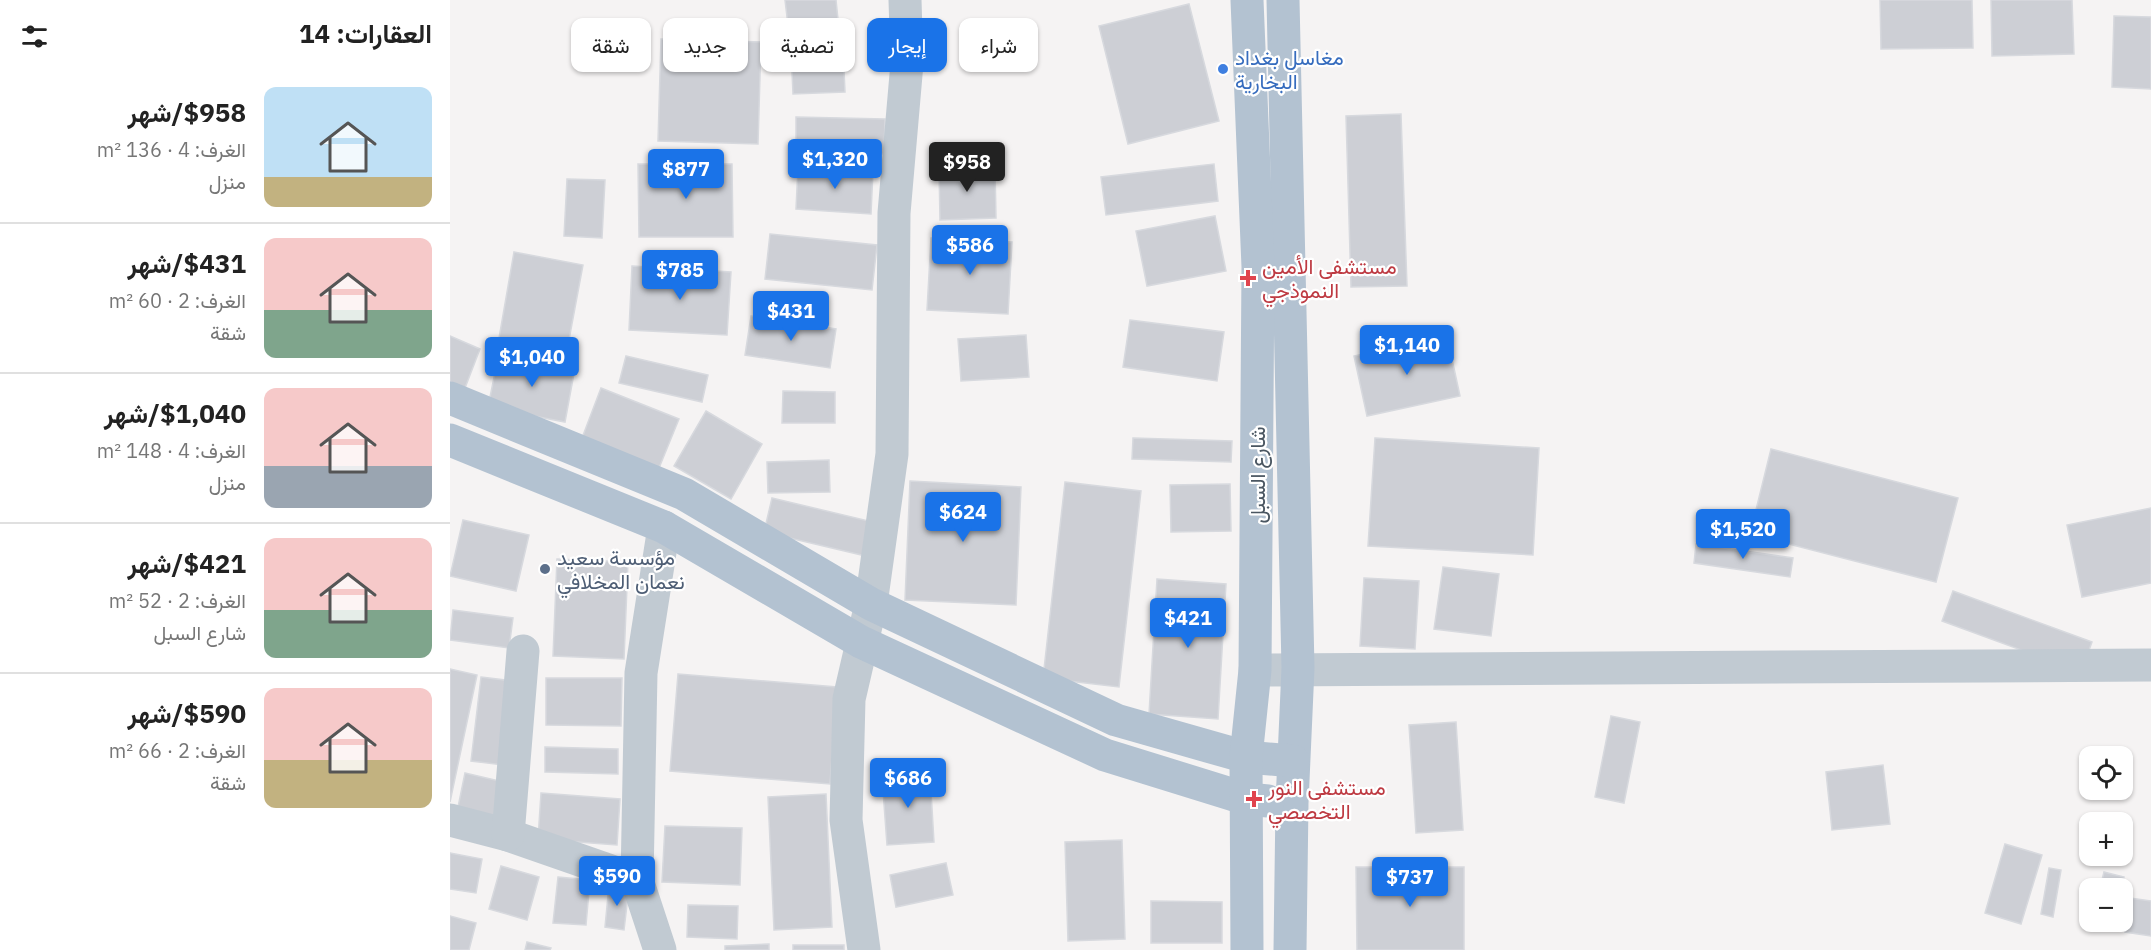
<!DOCTYPE html>
<html lang="ar">
<meta charset="utf-8">
<style>
body{margin:0;font-family:"IBM Plex Sans",Vazirmatn,sans-serif;background:#f2f2f2;color:#222;direction:rtl;height:100vh;display:flex;flex-direction:column;font-size:22px;white-space:nowrap}
*{box-sizing:border-box;margin:0}
p{font-size:20px;color:#767676}
.icon{flex:none;width:33px;height:33px;fill:none;stroke:currentColor;stroke-width:2;stroke-linecap:round;stroke-linejoin:round}
.map{position:relative;flex:1;overflow:hidden;direction:ltr}
.side{display:flex;flex-direction:column;background:#fff;width:450px}
.side>*{flex:none}
.top-card{position:absolute;left:18px;top:18px;width:570px;height:54px;direction:rtl;display:flex;gap:12px}
.buttons{position:absolute;left:1629px;top:746px;display:grid;gap:12px}
.buttons a{display:grid;place-items:center;width:54px;height:54px;border-radius:12px;background:#fff;box-shadow:0 2px 4px #0004;font-size:30px}
.price{position:absolute;translate:-50% -51px;padding:0 14px;border-radius:6px;background:#1a73e8;color:#fff;font-size:20px;line-height:39px;filter:drop-shadow(0 2px 3px #0008)}
.price::after{content:'';position:absolute;left:50%;top:36px;width:18px;height:14px;margin-left:-9px;background:inherit;clip-path:polygon(0 0,100% 0,50% 100%)}
.price.selected{background:#222;color:#fff}
ul{padding:0;list-style:none}
li{display:flex;align-items:center;gap:18px;height:150px;padding:0 18px}
li+li{border-top:2px solid #e0e0e0}
li span{display:grid;place-items:center;flex:none;width:168px;height:120px;border-radius:12px;color:#555}
li>.icon{margin-inline-start:auto}
span .icon{width:72px;height:72px;fill:#fffc;stroke-width:1}
li b{font-size:26px}
h2{display:flex;justify-content:space-between;align-items:center;height:72px;padding:0 18px;font-size:26px}
.pill{padding:0 21px;border-radius:12px;background:#fff;box-shadow:0 2px 4px #0004;font-size:21px;line-height:54px}
.pill.selected{background:#1a73e8;color:#fff}
main{display:flex;flex:1;min-height:0}
.map>svg:first-child{display:block}
.building{fill:#cdcfd5;stroke:#d7d9de;stroke-width:1.5}
.lines{fill:none;stroke-linecap:round;stroke-linejoin:round}
.minor{stroke:#c1cad2;stroke-width:33}
.major{stroke:#b3c2d1;stroke-width:33}
.shop-dot{fill:#3f7fe0;stroke:#fff;stroke-width:2}
.health-dot{fill:#e0444e;stroke:#fff;stroke-width:2}
.service-dot{fill:#5c6f8a;stroke:#fff;stroke-width:2}
.labels{text-anchor:middle;dominant-baseline:central;stroke-width:4.5;stroke-linejoin:round;paint-order:stroke}
.shop-label{font-size:21px;fill:#366cbe;stroke:#fff;text-anchor:start}
.health-label{font-size:21px;fill:#be3a42;stroke:#fff;text-anchor:start}
.street-label{font-size:21px;fill:#4a5661;stroke:#fff}
.service-label{font-size:21px;fill:#4e5e75;stroke:#fff;text-anchor:start}
</style>
<main>
<div class="map">
<svg width="1701" height="950" viewBox="0 0 1701 950">
<rect width="100%" height="100%" fill="#f5f3f3"/>
<!-- building -->
<g class="building">
<path d="M335 0H386L389 29 339 34Z"/>
<path d="M1430 0H1522L1523 48 1431 49Z"/>
<path d="M1541 0H1622L1624 54 1542 56Z"/>
<path d="M739 4 769 121 678 144 649 26Z"/>
<path d="M1664 16 1701 17V89L1662 87Z"/>
<path d="M211 39 311 42 308 144 208 141Z"/>
<path d="M393 48 395 92 343 94 341 50Z"/>
<path d="M951 114 957 286 901 287 896 116Z"/>
<path d="M346 117 435 119 434 154 346 152Z"/>
<path d="M188 164H282L283 237H189Z"/>
<path d="M764 164 768 201 656 215 651 177Z"/>
<path d="M348 167 423 171 421 214 346 209Z"/>
<path d="M545 167 546 218 490 220 489 168Z"/>
<path d="M117 179 155 180 152 238 114 236Z"/>
<path d="M765 216 776 271 697 286 686 231Z"/>
<path d="M320 234 427 245 422 290 315 279Z"/>
<path d="M481 238 562 242 558 314 477 310Z"/>
<path d="M64 252 133 265 116 356 48 344Z"/>
<path d="M182 266 281 272 277 335 179 330Z"/>
<path d="M301 316 386 329 380 368 295 355Z"/>
<path d="M680 320 774 332 767 381 673 367Z"/>
<path d="M576 335 579 377 511 381 508 339Z"/>
<path d="M0 336 30 349 15 388 0 382Z"/>
<path d="M997 336 1010 396 917 416 904 356Z"/>
<path d="M49 353 125 368 115 422 38 407Z"/>
<path d="M176 356 258 375 252 402 169 383Z"/>
<path d="M151 388 229 419 209 468 132 438Z"/>
<path d="M333 391 385 392V423H332Z"/>
<path d="M256 411 312 444 281 499 224 466Z"/>
<path d="M683 438 782 441 781 462 682 459Z"/>
<path d="M925 438 1089 448 1083 555 918 546Z"/>
<path d="M1321 449 1508 498 1486 582 1300 534Z"/>
<path d="M379 460 380 492 318 493 317 462Z"/>
<path d="M460 481 571 487 566 605 455 600Z"/>
<path d="M615 482 691 491 669 687 593 678Z"/>
<path d="M780 484 781 531 721 532 720 485Z"/>
<path d="M322 498 427 523 420 557 314 532Z"/>
<path d="M1701 508V583L1632 597 1617 525Z"/>
<path d="M13 520 79 535 66 591 0 576Z"/>
<path d="M1246 544 1343 558 1340 577 1244 563Z"/>
<path d="M107 559 178 562 174 659 103 656Z"/>
<path d="M993 567 1049 574 1041 636 984 629Z"/>
<path d="M914 578 969 581 965 649 910 646Z"/>
<path d="M707 579 776 584 768 719 699 714Z"/>
<path d="M1503 591 1642 642 1631 672 1492 621Z"/>
<path d="M3 610 63 618 59 648 0 640Z"/>
<path d="M0 669 27 675 0 802Z"/>
<path d="M228 674 387 687 380 784 220 771Z"/>
<path d="M31 677 63 681 53 765 21 761Z"/>
<path d="M96 678H172L171 726 96 725Z"/>
<path d="M1161 716 1190 722 1174 803 1145 797Z"/>
<path d="M1006 722 1013 830 966 833 959 725Z"/>
<path d="M95 747 168 749V774L95 772Z"/>
<path d="M1433 765 1440 824 1382 830 1376 772Z"/>
<path d="M15 773 58 783 50 822 7 812Z"/>
<path d="M480 774 484 842 437 845 432 777Z"/>
<path d="M91 793 170 799 167 845 88 839Z"/>
<path d="M376 794 382 927 324 930 318 797Z"/>
<path d="M215 826 292 828 290 885 212 882Z"/>
<path d="M672 840 675 939 618 941 615 842Z"/>
<path d="M1555 844 1592 855 1571 924 1535 913Z"/>
<path d="M0 853 32 859 26 893 0 889Z"/>
<path d="M496 863 503 895 446 907 440 875Z"/>
<path d="M51 866 89 877 77 920 39 909Z"/>
<path d="M906 867H1014V950H907Z"/>
<path d="M1599 868 1611 870 1603 917 1591 914Z"/>
<path d="M1654 872 1674 877 1671 888H1650Z"/>
<path d="M108 877 140 880 136 925 103 923Z"/>
<path d="M159 885 179 888 174 930 155 927Z"/>
<path d="M1680 898 1701 901V936L1675 932Z"/>
<path d="M701 901 772 902V943H701Z"/>
<path d="M238 905 288 906 287 939 237 937Z"/>
<path d="M0 916 26 923 19 950H0Z"/>
<path d="M77 942 101 948 100 950H75Z"/>
<path d="M319 944V950H275V946Z"/>
<rect x="343" y="945" width="51" height="5"/>
</g>
<g class="lines">
<!-- minor -->
<g class="minor">
<path d="M805 670 1701 665"/>
<path d="M0 820 58 835 187 880"/>
<path d="M58 835 73 651"/>
<path d="M210 950 187 880 191 673 214 527"/>
<path d="M414 950 396 820 399 699 421 604 442 454 444 213 457 63 455 0"/>
</g>
<!-- major -->
<g class="major">
<path d="M833 0 848 668 842 803 840 950"/>
<path d="M0 398 234 494 421 604 666 720 796 757 843 761"/>
<path d="M0 440 214 527 411 642 655 755 797 799 818 801"/>
<path d="M797 950 796 757 805 670 808 267 797 0"/>
</g>
</g>
<!-- markers -->
<circle class="shop-dot" cx="773" cy="69" r="6"/>
<g class="health-dot">
<path d="M795 269h6v6h6v6h-6v6h-6v-6h-6v-6h6z"/>
<path d="M801 790h6v6h6v6h-6v6h-6v-6h-6v-6h6z"/>
</g>
<circle class="service-dot" cx="95" cy="569" r="6"/>
<g class="labels">
<!-- shop labels -->
<g class="shop-label">
<text x="785" y="57">مغاسل بغداد<tspan x="785" dy="24">البخارية</tspan></text>
</g>
<!-- health labels -->
<g class="health-label">
<text x="812" y="266">مستشفى الأمين<tspan x="812" dy="24">النموذجي</tspan></text>
<text x="818" y="787">مستشفى النور<tspan x="818" dy="24">التخصصي</tspan></text>
</g>
<!-- street labels -->
<g class="street-label">
<text transform="translate(807 475) rotate(-90)">شارع السبل</text>
</g>
<!-- service labels -->
<g class="service-label">
<text x="107" y="557">مؤسسة سعيد<tspan x="107" dy="24">نعمان المخلافي</tspan></text>
</g>
</g>
</svg>
<div class="buttons">
<a><svg class="icon" aria-label="locate" viewBox="0 0 24 24"><circle cx="12" cy="12" r="6"/><path d="M12 2v4M12 18v4M2 12h4M18 12h4"/></svg></a>
<a>+</a>
<a>−</a>
</div>
<b class="price" style="left:385px;top:190px">$1,320</b>
<b class="price selected" style="left:517px;top:193px">$958</b>
<b class="price" style="left:236px;top:200px">$877</b>
<b class="price" style="left:520px;top:276px">$586</b>
<b class="price" style="left:230px;top:301px">$785</b>
<b class="price" style="left:341px;top:342px">$431</b>
<b class="price" style="left:957px;top:376px">$1,140</b>
<b class="price" style="left:82px;top:388px">$1,040</b>
<b class="price" style="left:513px;top:543px">$624</b>
<b class="price" style="left:1293px;top:560px">$1,520</b>
<b class="price" style="left:738px;top:649px">$421</b>
<b class="price" style="left:458px;top:809px">$686</b>
<b class="price" style="left:167px;top:907px">$590</b>
<b class="price" style="left:960px;top:908px">$737</b>
<div class="top-card">
<a class="pill">شراء</a>
<a class="pill selected">إيجار</a>
<a class="pill">تصفية</a>
<a class="pill">جديد</a>
<a class="pill">شقة</a>
</div>
</div>
<section class="side">
<h2>العقارات: 14<svg class="icon" aria-label="filters" viewBox="0 0 24 24"><path d="M4 7h16M4 17h16"/><circle cx="9" cy="7" r="2"/><circle cx="15" cy="17" r="2"/></svg></h2>
<ul>
<li><span style="background:linear-gradient(#bfe0f5 75%,#c2b280 0)"><svg class="icon" aria-label="home" viewBox="0 0 24 24"><path d="M3 11l9-7 9 7M6 9v11h12V9"/></svg></span><div><b>$958/شهر</b><p>الغرف: 4 · 136 m²</p><p>منزل</p></div></li>
<li><span style="background:linear-gradient(#f6c9c9 60%,#7fa58c 0)"><svg class="icon" aria-label="home" viewBox="0 0 24 24"><path d="M3 11l9-7 9 7M6 9v11h12V9"/></svg></span><div><b>$431/شهر</b><p>الغرف: 2 · 60 m²</p><p>شقة</p></div></li>
<li><span style="background:linear-gradient(#f6c9c9 65%,#9aa5b1 0)"><svg class="icon" aria-label="home" viewBox="0 0 24 24"><path d="M3 11l9-7 9 7M6 9v11h12V9"/></svg></span><div><b>$1,040/شهر</b><p>الغرف: 4 · 148 m²</p><p>منزل</p></div></li>
<li><span style="background:linear-gradient(#f6c9c9 60%,#7fa58c 0)"><svg class="icon" aria-label="home" viewBox="0 0 24 24"><path d="M3 11l9-7 9 7M6 9v11h12V9"/></svg></span><div><b>$421/شهر</b><p>الغرف: 2 · 52 m²</p><p>شارع السبل</p></div></li>
<li><span style="background:linear-gradient(#f6c9c9 60%,#c2b280 0)"><svg class="icon" aria-label="home" viewBox="0 0 24 24"><path d="M3 11l9-7 9 7M6 9v11h12V9"/></svg></span><div><b>$590/شهر</b><p>الغرف: 2 · 66 m²</p><p>شقة</p></div></li>
</ul>
</section>
</main>
